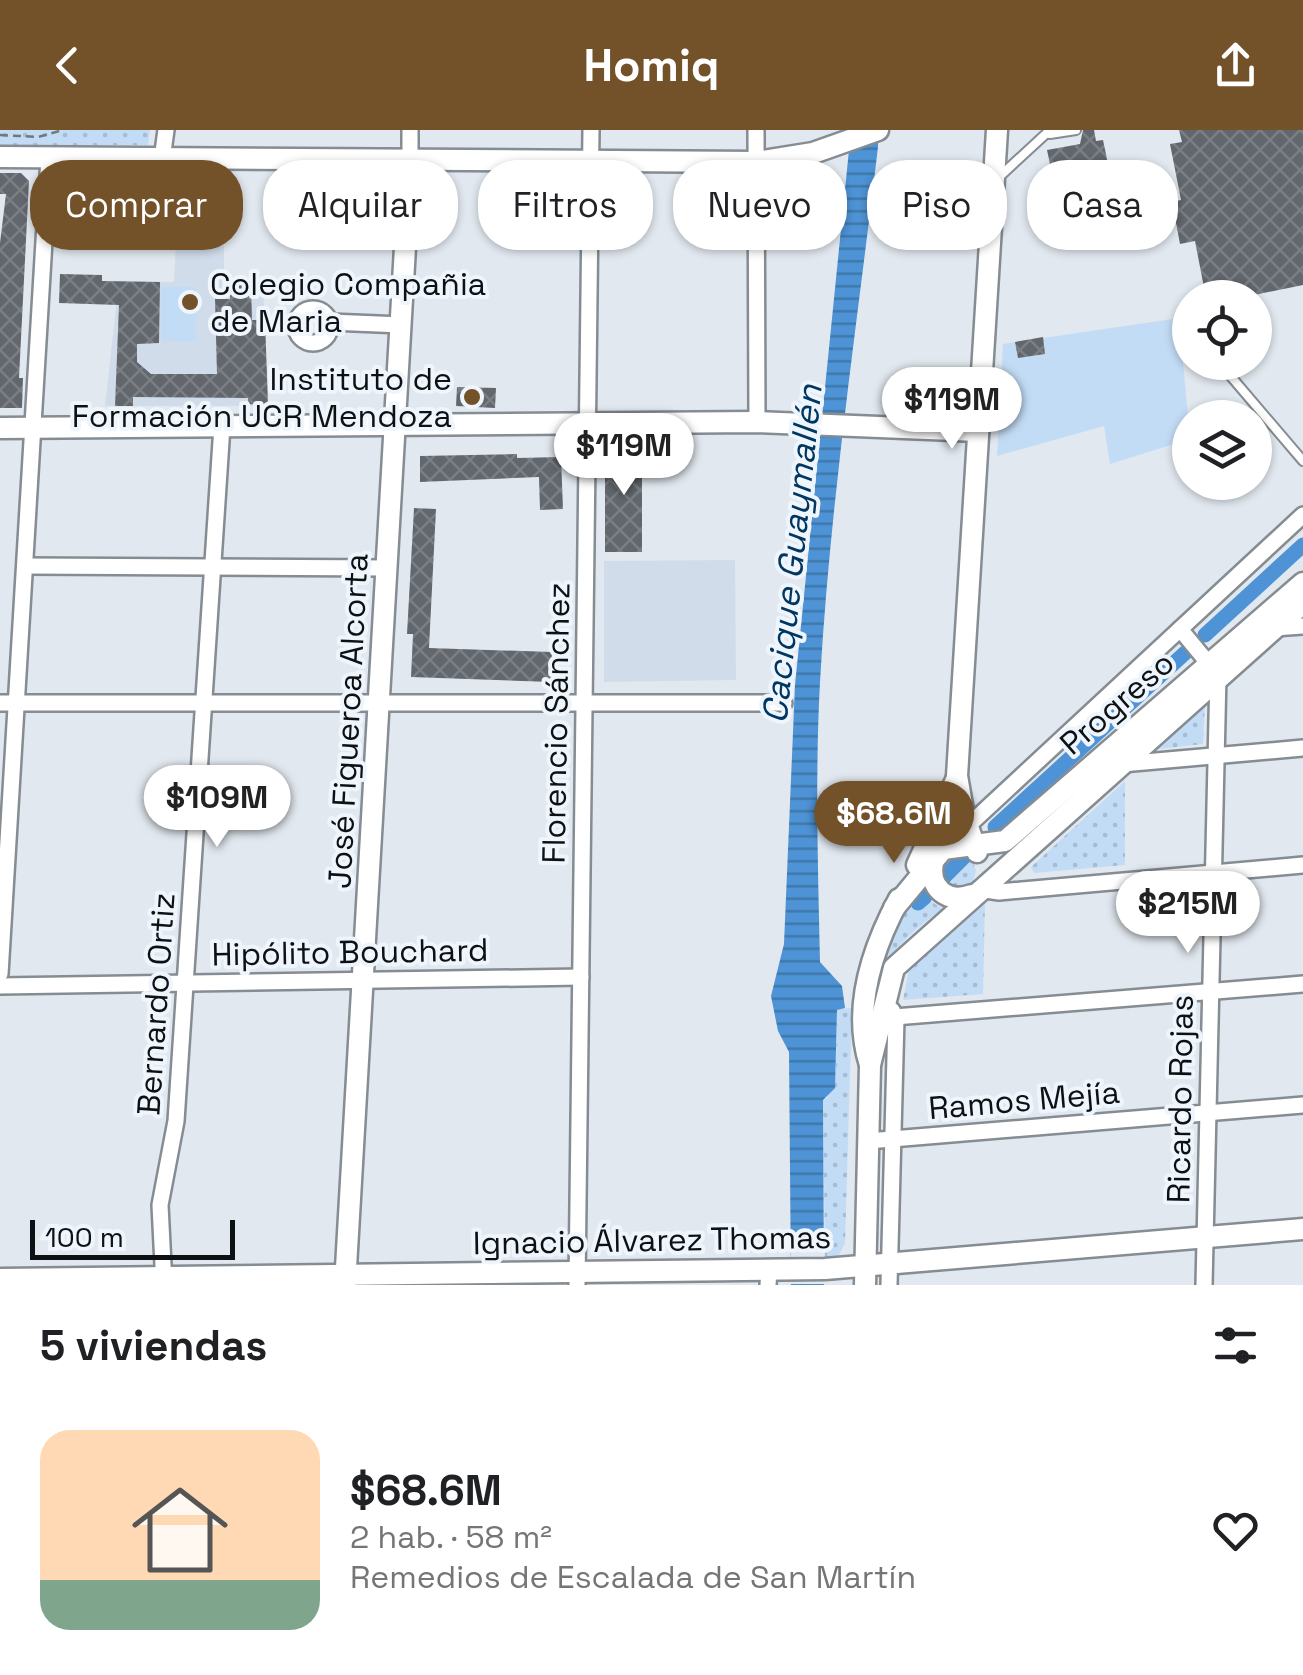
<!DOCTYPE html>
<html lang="es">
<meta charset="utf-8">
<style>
body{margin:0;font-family:"Space Grotesk",sans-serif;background:#f6f6f6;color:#202124;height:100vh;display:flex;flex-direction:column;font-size:38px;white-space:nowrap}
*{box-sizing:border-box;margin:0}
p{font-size:32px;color:#757577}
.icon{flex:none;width:55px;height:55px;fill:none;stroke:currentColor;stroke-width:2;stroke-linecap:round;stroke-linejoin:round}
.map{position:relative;height:1155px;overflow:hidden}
.sheet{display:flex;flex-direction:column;background:#fff;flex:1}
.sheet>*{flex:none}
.banner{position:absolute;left:30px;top:30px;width:1245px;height:90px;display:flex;gap:20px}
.fabs{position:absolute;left:1172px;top:150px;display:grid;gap:20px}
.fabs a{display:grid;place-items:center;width:100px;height:100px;border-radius:50%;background:#fff;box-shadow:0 2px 8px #0004;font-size:50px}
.scale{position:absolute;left:30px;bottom:25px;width:205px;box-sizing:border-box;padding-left:10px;border:5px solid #0e1113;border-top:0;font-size:28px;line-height:35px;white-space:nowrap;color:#0e1113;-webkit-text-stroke:8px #eef5fc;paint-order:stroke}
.price{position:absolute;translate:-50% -85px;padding:0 22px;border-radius:35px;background:#fff;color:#222;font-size:32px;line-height:65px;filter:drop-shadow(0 2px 5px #0008)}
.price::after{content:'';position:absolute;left:50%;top:60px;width:30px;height:22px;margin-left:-15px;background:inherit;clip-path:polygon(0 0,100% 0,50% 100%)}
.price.current{background:#735129;color:#fff}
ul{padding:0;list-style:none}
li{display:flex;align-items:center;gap:30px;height:250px;padding:0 40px}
li span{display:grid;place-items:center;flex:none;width:280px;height:200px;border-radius:30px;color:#555}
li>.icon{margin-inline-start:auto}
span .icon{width:120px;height:120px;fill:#fffc;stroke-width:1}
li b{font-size:42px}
h2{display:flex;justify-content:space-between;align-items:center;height:120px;padding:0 40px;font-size:42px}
.chip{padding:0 35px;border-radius:40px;background:#fff;box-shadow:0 2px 8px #0004;font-size:35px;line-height:90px}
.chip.current{background:#735129;color:#fff}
header{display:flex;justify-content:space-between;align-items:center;height:130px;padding:0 40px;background:#735129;color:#fff;font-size:45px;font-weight:800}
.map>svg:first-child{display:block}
.built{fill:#d0dce9}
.grass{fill:url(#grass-dots)}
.garden{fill:#c3dcf6}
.water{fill:url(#water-rules)}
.pier{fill:#e1e8ef}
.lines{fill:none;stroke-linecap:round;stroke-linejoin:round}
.canal{stroke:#4e93d5;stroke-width:15}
.building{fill:url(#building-cross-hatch)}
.lane-casing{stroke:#858c92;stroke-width:12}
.street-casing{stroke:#858c92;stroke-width:20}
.secondary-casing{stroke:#858c92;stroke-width:25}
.path{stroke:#72777b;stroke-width:2.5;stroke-dasharray:8 5;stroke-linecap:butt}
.lane{stroke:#fff;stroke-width:8}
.street{stroke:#fff;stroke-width:15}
.secondary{stroke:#fff;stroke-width:20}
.poi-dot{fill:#735129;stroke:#eef5fc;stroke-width:4}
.labels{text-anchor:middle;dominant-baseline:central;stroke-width:8;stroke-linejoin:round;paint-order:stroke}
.poi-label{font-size:32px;fill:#0e1113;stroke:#eef5fc;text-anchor:start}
.street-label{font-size:32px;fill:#0e1113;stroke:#eef5fc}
.water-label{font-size:35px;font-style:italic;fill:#003660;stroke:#eef5fc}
</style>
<header><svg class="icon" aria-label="back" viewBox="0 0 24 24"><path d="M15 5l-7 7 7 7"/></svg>Homiq<svg class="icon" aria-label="share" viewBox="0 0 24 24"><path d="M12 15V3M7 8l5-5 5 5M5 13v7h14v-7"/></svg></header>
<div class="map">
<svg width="1303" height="1155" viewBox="0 0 1303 1155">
<defs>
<pattern id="grass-dots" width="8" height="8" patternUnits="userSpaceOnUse" patternTransform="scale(2.5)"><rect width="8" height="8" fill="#c3dcf6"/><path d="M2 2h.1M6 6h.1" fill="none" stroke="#a6bcd2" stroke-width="1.8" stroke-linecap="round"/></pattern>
<pattern id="water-rules" width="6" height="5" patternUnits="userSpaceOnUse" patternTransform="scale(2.5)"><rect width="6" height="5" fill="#4e93d5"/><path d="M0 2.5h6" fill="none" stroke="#3f77ac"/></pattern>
<pattern id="building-cross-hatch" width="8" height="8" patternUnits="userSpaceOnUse" patternTransform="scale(2.5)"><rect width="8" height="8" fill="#61676d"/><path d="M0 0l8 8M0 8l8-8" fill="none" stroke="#7b7f84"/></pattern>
</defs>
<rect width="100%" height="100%" fill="#e1e8ef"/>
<!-- built -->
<g class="built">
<path d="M179 49H201V105L224 106V152L263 154 268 276H105L119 151 174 152Z"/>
<path d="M735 430 736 550 604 552V431Z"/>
</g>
<!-- grass -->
<g class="grass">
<path d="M0 0H150L148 15H0Z"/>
<path d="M1205 571 1203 614 1150 620Z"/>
<path d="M1125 651V735L1034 743 1031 737Z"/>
<path d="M971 727 976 741 973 751 960 759 943 753Z"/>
<path d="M919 757 922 763 915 771 921 775 927 769 943 779C912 800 880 828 875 867L871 866 899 788Z"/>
<path d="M981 773H985L983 864 903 870 909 840Z"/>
<path d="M852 878 845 1113 839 1125 825 1130 823 970 827 968 836 938 837 879Z"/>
</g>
<!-- garden -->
<g class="garden">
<rect x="161" y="157" width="35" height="54"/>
<path d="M1179 188 1190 309 1110 334 1104 296 997 326 1003 214Z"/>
</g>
<!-- water -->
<path class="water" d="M851 0H878V17C857 195 830 373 820 552 815 646 818 739 820 832L842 856 845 878 837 880 835 958 823 970 824 1155H791L789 922 778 901 771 866 784 814 795 555Z"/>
<!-- pier -->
<path class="pier" d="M791 1121H825L824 1154H791Z"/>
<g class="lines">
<!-- canal -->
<g class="canal">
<path d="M1205 505 1303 415"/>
<path d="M995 697 1185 523"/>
<path d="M942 749 965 726"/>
<path d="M918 773 925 767"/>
</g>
</g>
<!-- building -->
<g class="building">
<path d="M1083 0H1094L1096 11 1103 10 1108 34 1052 44 1047 20 1080 14Z"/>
<path d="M1179 0H1303V155L1239 168H1206L1195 111 1180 114 1172 72 1181 70 1170 14 1182 12Z"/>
<path d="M0 43H21L29 51 19 248H23L22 278H0V113L6 64H0Z"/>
<path d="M60 144 102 145V151L160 152 159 213 137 214V232L151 244H217L215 169H230L231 153H251L252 190H265L268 275 248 274V268L133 267V276H115L119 175 59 173Z"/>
<path d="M1043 207 1045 224 1018 228 1015 212Z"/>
<path d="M457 257 496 258 495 278 456 276Z"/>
<rect x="605" y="313" width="37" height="109"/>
<path d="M517 324V328L561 327 563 379 540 380 539 347 420 352V326Z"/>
<path d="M414 378 436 379 429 518 552 522 551 552 411 547 413 504H407Z"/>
</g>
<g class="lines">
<!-- lane casing -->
<g class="lane-casing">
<g id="lane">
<path d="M1050 4 1076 0"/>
<path d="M998 48 1050 0"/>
<path d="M1228 243 1303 331"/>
</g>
</g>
<!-- street casing -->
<g class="street-casing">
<g id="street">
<path d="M756 0 757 292"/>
<path d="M162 29 166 0"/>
<path d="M410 31V0"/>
<circle cx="313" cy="196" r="17"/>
<path d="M330 192 402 195"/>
<path d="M26 436 387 438"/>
<path d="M1274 498 1303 496"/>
<path d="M1180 499 1218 545 1204 1155"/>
<path d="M0 573H784"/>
<path d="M1122 634 1303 618"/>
<path d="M943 719 1303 385"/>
<path d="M979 759 999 762 1303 735"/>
<path d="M0 844 49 28"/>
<path d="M0 856 581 847"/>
<path d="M882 888 1303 854"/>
<path d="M868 1011 1303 975"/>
<path d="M164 1155 160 1075 176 991 222 296"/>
<path d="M577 1155 591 0"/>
<path d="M768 1155 769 1140"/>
<path d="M889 1155 896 888 892 880"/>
</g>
</g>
<!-- secondary casing -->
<g class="secondary-casing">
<g id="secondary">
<path d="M0 27 756 32 813 23 878 0"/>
<path d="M0 298 757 292 978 301"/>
<path d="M977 722 964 686 957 646 997 0"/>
<path d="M933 732C928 758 947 774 972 765"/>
<path d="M917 735 957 648"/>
<path d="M894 778 943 719 1005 711 1303 453"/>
<path d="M870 935C852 879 872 819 899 769"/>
<path d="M0 1149 825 1139 1303 1099"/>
<path d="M345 1155 410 31"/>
<path d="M865 1155 870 935 894 838 1303 473"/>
</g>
</g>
<!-- path -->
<path class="path" d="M0 5 38 7 63 0"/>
<!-- lane -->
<use href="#lane" class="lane"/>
<!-- street -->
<use href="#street" class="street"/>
<!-- secondary -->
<use href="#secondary" class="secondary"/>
</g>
<!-- markers -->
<g class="poi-dot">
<circle cx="190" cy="172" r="10"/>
<circle cx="472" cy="267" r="10"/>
</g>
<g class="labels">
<!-- poi labels -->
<g class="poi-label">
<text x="210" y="154">Colegio Compañia<tspan x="210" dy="37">de Maria</tspan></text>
<text x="452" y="249" text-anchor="end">Instituto de<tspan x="452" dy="37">Formación UCR Mendoza</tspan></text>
</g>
<!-- street labels -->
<g class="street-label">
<text transform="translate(1117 573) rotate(-41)">Progreso</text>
<text transform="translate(348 591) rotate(-87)">José Figueroa Alcorta</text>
<text transform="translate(556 593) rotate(-89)">Florencio Sánchez</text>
<text transform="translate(350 822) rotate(-1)">Hipólito Bouchard</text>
<text transform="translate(156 874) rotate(-86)">Bernardo Ortiz</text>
<text transform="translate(1180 969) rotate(-89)">Ricardo Rojas</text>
<text transform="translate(1024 970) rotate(-5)">Ramos Mejía</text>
<text transform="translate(652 1110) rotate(-1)">Ignacio Álvarez Thomas</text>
</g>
<!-- water labels -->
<g class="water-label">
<text transform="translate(792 424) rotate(-84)">Cacique Guaymallén</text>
</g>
</g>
</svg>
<div class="fabs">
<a><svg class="icon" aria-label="locate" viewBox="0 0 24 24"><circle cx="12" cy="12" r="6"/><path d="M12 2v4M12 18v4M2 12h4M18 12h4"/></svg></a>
<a><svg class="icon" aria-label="layers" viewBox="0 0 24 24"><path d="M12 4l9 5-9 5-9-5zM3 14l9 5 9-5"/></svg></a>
</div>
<div class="scale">100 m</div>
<b class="price" style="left:952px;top:322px">$119M</b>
<b class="price" style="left:624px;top:368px">$119M</b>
<b class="price" style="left:217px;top:720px">$109M</b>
<b class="price current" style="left:894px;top:736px">$68.6M</b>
<b class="price" style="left:1188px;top:826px">$215M</b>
<div class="banner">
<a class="chip current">Comprar</a>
<a class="chip">Alquilar</a>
<a class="chip">Filtros</a>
<a class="chip">Nuevo</a>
<a class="chip">Piso</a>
<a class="chip">Casa</a>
</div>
</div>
<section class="sheet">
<h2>5 viviendas<svg class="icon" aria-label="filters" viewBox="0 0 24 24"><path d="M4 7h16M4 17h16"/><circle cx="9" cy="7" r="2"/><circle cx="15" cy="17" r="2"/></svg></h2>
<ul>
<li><span style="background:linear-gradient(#ffd9b3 75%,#7fa58c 0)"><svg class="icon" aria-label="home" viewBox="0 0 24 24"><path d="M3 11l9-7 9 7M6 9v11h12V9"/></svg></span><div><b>$68.6M</b><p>2 hab. · 58 m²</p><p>Remedios de Escalada de San Martín</p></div><svg class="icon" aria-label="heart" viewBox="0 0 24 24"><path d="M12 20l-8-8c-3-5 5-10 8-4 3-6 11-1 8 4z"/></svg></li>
</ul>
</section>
